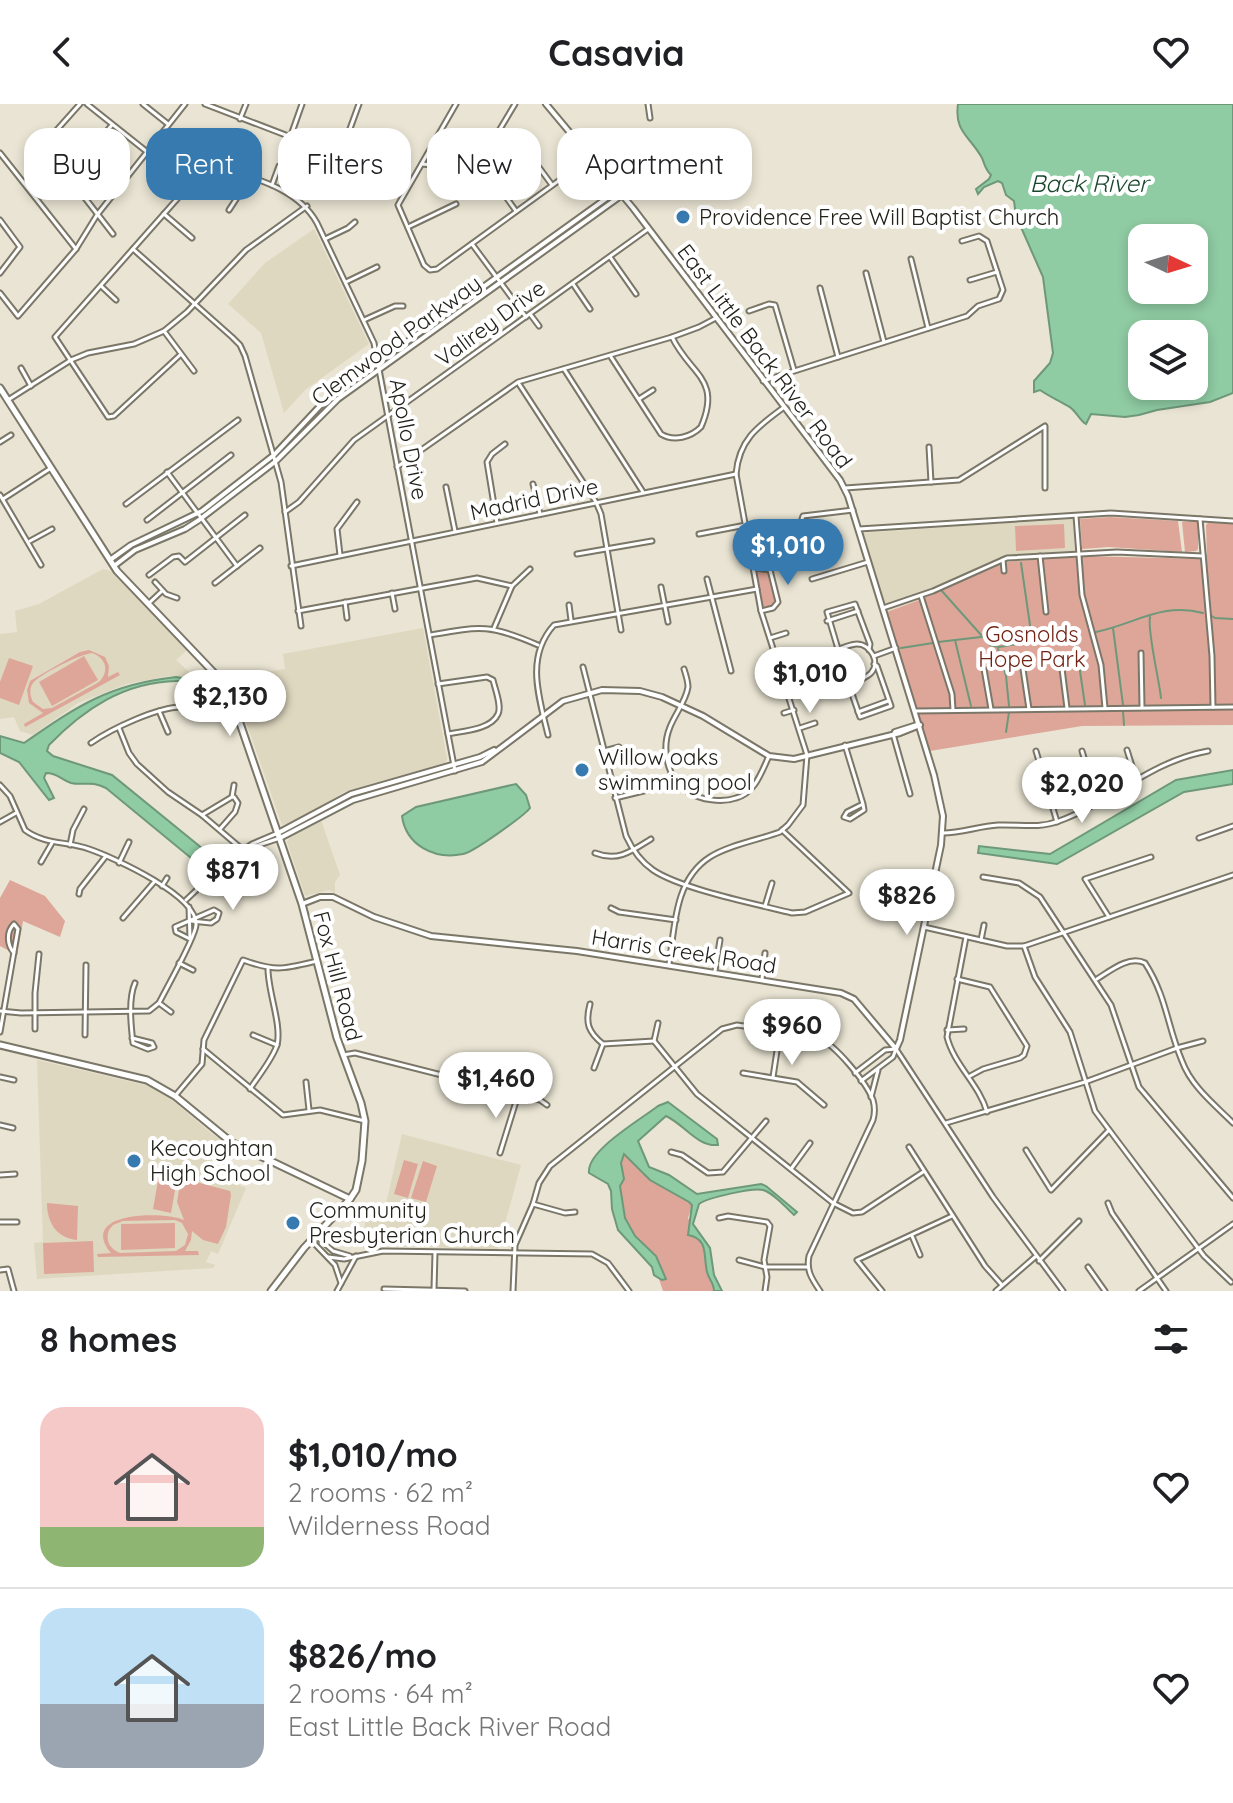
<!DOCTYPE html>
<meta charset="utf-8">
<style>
body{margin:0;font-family:Quicksand,sans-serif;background:#f6f6f6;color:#202124;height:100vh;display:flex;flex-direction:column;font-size:30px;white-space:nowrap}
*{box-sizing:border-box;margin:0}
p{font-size:26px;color:#757577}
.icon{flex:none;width:44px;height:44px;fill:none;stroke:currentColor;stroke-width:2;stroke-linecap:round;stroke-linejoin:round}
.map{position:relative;height:1187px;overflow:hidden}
.sheet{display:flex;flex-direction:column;background:#fff;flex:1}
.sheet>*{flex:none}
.banner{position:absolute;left:24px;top:24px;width:800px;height:72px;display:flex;gap:16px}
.needle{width:52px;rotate:94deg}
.controls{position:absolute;left:1128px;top:120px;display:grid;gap:16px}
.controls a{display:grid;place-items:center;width:80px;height:80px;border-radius:16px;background:#fff;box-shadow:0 4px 12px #0003;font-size:40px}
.price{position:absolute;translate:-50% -68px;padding:0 18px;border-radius:28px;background:#fff;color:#222;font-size:26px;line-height:52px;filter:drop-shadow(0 2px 4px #0008)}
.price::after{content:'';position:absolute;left:50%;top:48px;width:24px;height:18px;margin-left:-12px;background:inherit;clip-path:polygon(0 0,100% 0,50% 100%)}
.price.active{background:#377ab0;color:#fff}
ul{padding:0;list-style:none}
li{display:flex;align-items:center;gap:24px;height:200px;padding:0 40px}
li+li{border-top:2px solid #e0e0e0}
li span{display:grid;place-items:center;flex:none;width:224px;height:160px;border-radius:24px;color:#555}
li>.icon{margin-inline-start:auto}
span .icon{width:96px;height:96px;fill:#fffc;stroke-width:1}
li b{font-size:34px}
h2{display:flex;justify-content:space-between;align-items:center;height:96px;padding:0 40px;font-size:34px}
.pill{padding:0 28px;border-radius:24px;background:#fff;box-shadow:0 4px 12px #0003;font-size:28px;line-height:72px}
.pill.active{background:#377ab0;color:#fff}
header{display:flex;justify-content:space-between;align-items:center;height:104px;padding:0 40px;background:#fff;font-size:36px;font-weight:700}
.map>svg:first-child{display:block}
.built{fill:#dfd8c0}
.green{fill:#dea699;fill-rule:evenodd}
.water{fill:#8fcba3;stroke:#6e987a;stroke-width:2;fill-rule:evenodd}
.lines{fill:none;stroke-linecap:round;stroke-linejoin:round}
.stream{stroke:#6e987a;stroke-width:2}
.minor-casing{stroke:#7b7768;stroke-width:7}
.tertiary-casing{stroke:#7b7768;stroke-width:8}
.secondary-casing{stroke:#7b7768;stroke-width:9}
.minor{stroke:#fff;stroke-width:3}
.tertiary{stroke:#fff;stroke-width:4}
.secondary{stroke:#fff;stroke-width:5}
.poi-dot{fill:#377ab0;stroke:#fff;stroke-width:3}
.labels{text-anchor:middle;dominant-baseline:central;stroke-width:8;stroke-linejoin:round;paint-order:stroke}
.poi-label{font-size:22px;fill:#22211a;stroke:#fff;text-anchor:start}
.street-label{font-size:22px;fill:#22211a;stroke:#fff}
.park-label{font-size:22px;fill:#722313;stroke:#fff}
.water-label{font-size:24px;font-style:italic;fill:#1a472c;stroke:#fff}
</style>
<header><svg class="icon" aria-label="back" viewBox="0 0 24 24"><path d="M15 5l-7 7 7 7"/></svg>Casavia<svg class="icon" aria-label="heart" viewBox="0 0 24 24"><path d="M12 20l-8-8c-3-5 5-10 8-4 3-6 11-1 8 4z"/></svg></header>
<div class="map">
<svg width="1233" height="1187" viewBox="0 0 1233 1187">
<rect width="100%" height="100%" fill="#e9e4d3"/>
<!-- built -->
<g class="built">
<path d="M314 125 369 240 305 286 284 309 261 229 228 200 265 159Z"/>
<path d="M1073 414 1075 452 1007 459 917 497 887 508 863 429Z"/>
<path d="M103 465 111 467 187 546 176 556 189 568 210 570 215 576 169 572 127 580 78 599 33 631 20 627 14 613 0 615V530L17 528 15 507 39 500Z"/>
<path d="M423 524 447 655 445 659 344 688 298 716 282 721 238 595 225 574 285 565 283 550Z"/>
<path d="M321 716 340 771 335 778V789L329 786 305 792 287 738 290 733Z"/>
<path d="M37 956 150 982 171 995 212 1030 234 1043 220 1071 246 1084 218 1150 211 1147 206 1158 215 1161 213 1164 37 1175 34 1139 43 1138Z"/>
<path d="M402 1030 521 1061 498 1145 380 1142 363 1145 366 1107 384 1108Z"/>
</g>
<!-- green -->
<g class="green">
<path d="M1110 413 1178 417 1182 448 1109 443 1082 445 1080 415Z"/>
<path d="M1194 417 1198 418V445L1196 447 1185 448 1182 418Z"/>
<path d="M1208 419H1233V621L1082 622 930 647 887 508 917 497 1007 458 1081 452 1207 455 1206 421Z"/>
<path d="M1064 420 1065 444 1016 447 1015 422Z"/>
<path d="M755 464 770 466 778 498 775 503 761 507Z"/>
<path d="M89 546 105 553 109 562 108 573 118 568 120 571 25 623 24 620 43 609 29 599 27 586 30 577 80 548ZM92 549C106 554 110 567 99 578L52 604 43 605 33 598C30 591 29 585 33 579 40 570 81 550 92 549Z"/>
<path d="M84 552 98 576 52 602 39 578Z"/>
<path d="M9 554 33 562 19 601 0 594V578Z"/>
<path d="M10 776 45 792 65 817 60 833 23 817 17 851 0 842V794Z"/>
<path d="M668 998 717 1035 718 1041 698 1036 666 1012 638 1037 649 1063 623 1047 663 1072 692 1101 688 1114 704 1141 707 1169 714 1181V1187H663L659 1175 654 1171V1165L618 1126 612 1105 611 1087 608 1080 589 1069C586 1047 640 1016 658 1002Z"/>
<path d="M404 1056 418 1060 408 1094 394 1090Z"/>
<path d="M423 1057 437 1062 426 1098 411 1094Z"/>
<path d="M161 1060 179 1064 171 1109 153 1105Z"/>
<path d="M181 1074 230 1087 231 1091 226 1123 218 1140 203 1136 192 1127 191 1136 185 1147H198L199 1151 98 1153 97 1150 111 1149C77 1107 164 1107 184 1116L177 1098ZM175 1116 182 1119 188 1130 185 1141 176 1147 120 1149C110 1145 105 1137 109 1126L113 1121 123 1117Z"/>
<path d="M47 1099 78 1102 77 1136C56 1134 47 1118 47 1099Z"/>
<path d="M175 1119V1144L121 1146V1120Z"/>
<path d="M93 1137 94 1168 44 1170 43 1139Z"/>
</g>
<!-- water -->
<g class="water">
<path d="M958 0H1233V289L1210 298 1157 306 1139 311 1125 313 1091 310 1086 320C1079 316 1076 306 1068 302 1058 296 1050 293 1040 286L1034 288V277L1050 259 1053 249 1043 173 1016 112 1014 97 1006 91 1002 79 998 77 984 83 978 90 976 85 989 75 991 71C985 65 985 61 982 54 970 32 954 28 958 0ZM1142 134H1194V186H1142ZM1142 230H1194V282H1142Z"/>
<path d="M176 573 209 578C198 579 188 577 177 577 124 578 84 605 49 641L47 647 53 652 112 671 219 758 208 768 106 684C91 676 84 682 71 679 61 676 58 669 46 669L44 674 54 694 49 696 19 658 0 649V632L24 639C77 602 110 580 176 573Z"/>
<path d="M1233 666V680L1184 688 1057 760 978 749 979 742 1050 750 1176 676Z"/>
<path d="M516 680 526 691 530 704C524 712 472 749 463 750 434 756 406 741 402 712L416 703Z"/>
<path d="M668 998 717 1035 718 1041C697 1043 684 1020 666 1012L638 1037 649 1063 669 1071 697 1090 761 1080 766 1082 797 1108 794 1111C785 1103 774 1089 763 1086 753 1083 707 1094 699 1100L693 1120 710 1144 714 1171 722 1187H714C714 1179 709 1176 707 1168 703 1151 709 1135 688 1131L692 1101 689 1098 650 1076 624 1050 621 1059 624 1075 620 1082 625 1114 635 1132 656 1152 666 1175 662 1176 654 1171 652 1163 618 1126 612 1105 611 1087 608 1080 589 1069C586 1047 640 1016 658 1002Z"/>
</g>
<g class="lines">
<!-- stream -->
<g class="stream">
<path d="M1021 459 1031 528 1036 535"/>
<path d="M941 486 990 541 999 543 1063 532"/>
<path d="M1210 511 1215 514 1233 515"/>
<path d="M1150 513C1147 526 1159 575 1161 594"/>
<path d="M1113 524 1123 601"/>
<path d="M1096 528C1135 520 1162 498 1203 509"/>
<path d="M955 536 971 602"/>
<path d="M938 538 981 533"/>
<path d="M1076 540 1085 601"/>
<path d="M901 544 933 539"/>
<path d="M998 545 1006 572 1009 602"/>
<path d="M1123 607 1124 621"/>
<path d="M1006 628 1009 608"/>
</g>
<!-- minor casing -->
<g class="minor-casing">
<g id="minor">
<path d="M80 0 46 38V44L113 130"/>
<path d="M87 0 146 47"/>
<path d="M143 0 168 20"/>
<path d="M205 0 379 67"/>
<path d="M456 0 398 101 424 161 430 166 437 165 590 54"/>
<path d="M648 0 650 14"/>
<path d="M240 15 246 0"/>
<path d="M290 34 302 0"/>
<path d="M0 49 76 145"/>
<path d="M340 52 359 0"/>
<path d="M422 60 432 61 491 40 515 0"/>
<path d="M538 62 552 81"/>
<path d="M67 72 112 21"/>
<path d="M272 81 279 62"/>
<path d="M501 86 516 107"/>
<path d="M229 106 250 74"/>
<path d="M164 110 192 134"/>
<path d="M0 116 20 143 0 169"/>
<path d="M408 123 456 100"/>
<path d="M325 135 348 124 355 118"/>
<path d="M472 140 526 213"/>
<path d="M133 145 232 233 240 241 245 252 281 378 301 522"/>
<path d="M610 153 636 190"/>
<path d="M911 155 928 224"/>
<path d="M866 169 884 238"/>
<path d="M970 176 997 168"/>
<path d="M346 178 377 163"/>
<path d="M573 180 590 205"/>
<path d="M101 182 116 196"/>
<path d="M820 184 838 253"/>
<path d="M0 189 18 212 76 145 97 111 185 0"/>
<path d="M749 207 769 200 775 201 794 266"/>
<path d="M530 210 539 222"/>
<path d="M364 216 395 202H403"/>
<path d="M164 227 194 267"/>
<path d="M180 251 114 312 108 313 55 233 209 59C247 73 296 81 317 119L374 239 455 667"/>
<path d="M611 253 661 330C674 338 691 333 701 323 722 274 690 271 672 233"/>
<path d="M21 264 31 282"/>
<path d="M564 265 643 388"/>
<path d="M763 277 967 212 978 202 999 195 1003 186 987 137 979 132 962 137"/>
<path d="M519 280 596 398 601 410 621 526"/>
<path d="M639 295 653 286"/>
<path d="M8 296 71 256 88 249 134 240 164 227 187 208 246 146 307 102"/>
<path d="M0 338 11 331"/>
<path d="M929 343 931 378"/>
<path d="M397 363 518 278 672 233 699 223 716 214"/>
<path d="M167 368 237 462"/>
<path d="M533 380 540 410"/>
<path d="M446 383 455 427"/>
<path d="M845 384 959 376 1045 322V384"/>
<path d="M0 391 41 461"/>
<path d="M3 395 51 364"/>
<path d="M126 400 238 316"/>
<path d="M285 408 299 398 354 336 648 125"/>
<path d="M1076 412 1082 491 1101 561 1105 604"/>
<path d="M1200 415 1212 552 1213 603"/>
<path d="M147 416 231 351"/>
<path d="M497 419 487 358 492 350 505 340"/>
<path d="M859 425 1111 409 1233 417"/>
<path d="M699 430 746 421"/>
<path d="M30 437 52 425"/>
<path d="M811 439C805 432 799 420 803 412L853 406"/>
<path d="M577 450 652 437"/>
<path d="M340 451 337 425 357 398"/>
<path d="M1040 452 1046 508"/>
<path d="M1003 456 1004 467"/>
<path d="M291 462 736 370"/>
<path d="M756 464 770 466 778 498 773 504 761 507"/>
<path d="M149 471 173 453 179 452 185 458 245 411"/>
<path d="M707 475 731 567"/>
<path d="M812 475 868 458"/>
<path d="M155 478 166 490 177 494"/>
<path d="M215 479 260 444"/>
<path d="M661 483 668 518"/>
<path d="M392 489 395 505"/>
<path d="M921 492 952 590 953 606"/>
<path d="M345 498 347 514"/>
<path d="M148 500 162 487"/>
<path d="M569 501 571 516"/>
<path d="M883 504 933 487 1007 454 1117 448 1203 452"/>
<path d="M298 507 477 474 512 482"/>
<path d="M827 517 858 507"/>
<path d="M494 524 512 482 530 465"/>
<path d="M430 531C481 522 490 520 538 541"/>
<path d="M770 534 786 529"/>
<path d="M869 546 870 540 855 500 827 508 838 545C844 544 850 540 857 540 870 540 881 558 871 569 864 576 855 576 850 584L860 613 891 602 877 562 874 560"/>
<path d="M1141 549 1142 603"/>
<path d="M874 552 896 544"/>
<path d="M1061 557 1067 604"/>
<path d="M583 563 626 732C632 745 640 757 653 766 681 785 756 800 792 809L805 808 849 789 782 726"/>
<path d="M684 565C686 571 688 577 688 583 686 597 675 610 670 623 661 645 667 675 688 688 701 696 722 699 736 694 755 689 761 669 769 652"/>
<path d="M984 565 991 605"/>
<path d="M1023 565 1029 605"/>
<path d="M785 579 801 573"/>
<path d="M438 580 487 573 493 576C495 585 502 602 498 610 491 626 462 627 448 630"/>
<path d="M159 607 168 628"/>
<path d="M916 607 1233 603"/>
<path d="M858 608 888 597"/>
<path d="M784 609 794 606"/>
<path d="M119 624 129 649 137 660 168 688 202 711 243 746"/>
<path d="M800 624 815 619"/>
<path d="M893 630 910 690"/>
<path d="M548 631C539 593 525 553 554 521L757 485"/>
<path d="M91 639C111 625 159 602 183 603 202 604 220 612 238 616"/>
<path d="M845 641 863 700 864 706 850 715 844 713 847 708 863 700"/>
<path d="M1127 646 1136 675"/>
<path d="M604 647 619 643"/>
<path d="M1036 647 1057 718"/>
<path d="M1082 647 1097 697"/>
<path d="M0 681 10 692 25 726C45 741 67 737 89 745 115 754 198 792 196 821 196 832 166 885 159 899L149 907 21 909 0 907"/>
<path d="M232 693 234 681"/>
<path d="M615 694 676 679"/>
<path d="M202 711 232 693H234L238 699 235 708 220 725"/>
<path d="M0 718 16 709"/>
<path d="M943 729C962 729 979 722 998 721 1019 720 1038 725 1059 717 1111 698 1151 657 1208 647"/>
<path d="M1199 734 1233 722"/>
<path d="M70 741 73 726 84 705"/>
<path d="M247 745 277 735"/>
<path d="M595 749C618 758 632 747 651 735"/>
<path d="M41 758 52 739"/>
<path d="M119 759 129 738"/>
<path d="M983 773 1019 779 1040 793 1111 901 1139 983 1233 1094"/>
<path d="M162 782 167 774"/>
<path d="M79 790 80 785 106 752"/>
<path d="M186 796 228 756 252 740 278 729"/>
<path d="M765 802 772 779"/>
<path d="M189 803 190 835"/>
<path d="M611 804 619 808 676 816"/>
<path d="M1109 813 1085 775 1151 753"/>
<path d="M123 814 155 777"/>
<path d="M924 823 1007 842H1024L1233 771"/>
<path d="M966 833 947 933C954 961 979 980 987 1008"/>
<path d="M190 835 176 828 175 823 214 806 219 809 217 815 211 819 191 817"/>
<path d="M981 836 984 821"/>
<path d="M1024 842 1035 873 1070 928 1095 1007 1204 1152 1231 1178"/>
<path d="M179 859 193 866"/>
<path d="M669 860C675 823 674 776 710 753 729 741 758 736 780 728L788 721 803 701 807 651 761 507 736 370C739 336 757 323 783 304"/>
<path d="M715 867 720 836"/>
<path d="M762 875 765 849"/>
<path d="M957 875 990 883 1027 942 1024 951 1020 954 983 965 970 972"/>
<path d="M1097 875C1110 867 1129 851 1145 859 1167 893 1167 922 1182 957 1191 982 1215 1001 1233 1019"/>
<path d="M159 899 171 908"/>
<path d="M590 900C585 919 588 928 603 940L654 937"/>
<path d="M658 919 654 937 697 990 833 1099 853 1109 862 1108 923 1068"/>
<path d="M35 925V889L39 850"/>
<path d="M947 926 964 925"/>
<path d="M0 928 18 825 14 820C6 828 7 841 14 849"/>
<path d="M85 931 86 861"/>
<path d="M253 931 277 941"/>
<path d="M132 934 152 939 154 943 148 945 133 939C131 922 128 895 135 879"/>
<path d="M203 945 283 1011 320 1006 365 1017"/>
<path d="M896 945 993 1093 1063 1187"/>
<path d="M343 951 355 949 540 996 547 1001"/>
<path d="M594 964 603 940"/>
<path d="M743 969 797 978 824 1001"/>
<path d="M855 969 885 946 896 945"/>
<path d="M0 973 14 976"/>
<path d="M773 973 780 927"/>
<path d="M467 977 471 961"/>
<path d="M861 977 893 953 896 945"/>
<path d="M306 978 309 1006"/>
<path d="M250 985C259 971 272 956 277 941 282 921 268 888 268 865"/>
<path d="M175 992 202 960 204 936 243 856C276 868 284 865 317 857"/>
<path d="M871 993 878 966"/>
<path d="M946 1019 1085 978 1177 944 1203 937"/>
<path d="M0 1021 13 1024"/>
<path d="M909 1043 985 1162 1002 1181"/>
<path d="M1026 1046 1051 1086 1109 1026"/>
<path d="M671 1048 682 1051 708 1069 723 1068 766 1017"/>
<path d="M500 1049 518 991"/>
<path d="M791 1065 810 1039"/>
<path d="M0 1071 15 1070"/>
<path d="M1108 1099 1112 1109 1166 1187"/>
<path d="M533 1100 565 1109 575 1108"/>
<path d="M719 1114 728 1112 767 1118 770 1122 764 1156 767 1173 765 1187"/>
<path d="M0 1118H17"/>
<path d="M316 1132 333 1147 350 1152"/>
<path d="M912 1132 920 1151"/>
<path d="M311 1136 335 1161 341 1179"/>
<path d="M328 1153 344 1155 383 1147 592 1150 608 1159 629 1187"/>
<path d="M739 1156 765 1163H807"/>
<path d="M1039 1157 1079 1117"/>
<path d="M1088 1163 1105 1187"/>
<path d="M0 1166 8 1165 14 1187"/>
<path d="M384 1185 465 1187"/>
<path d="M434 1185 435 1149"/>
<path d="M337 1187 356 1152"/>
<path d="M513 1187 515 1141 533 1100 539 1079 550 1062 722 925 737 921 817 933C835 940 866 978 873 996 875 1003 875 1009 873 1016L809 1152C806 1167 812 1175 820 1187"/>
<path d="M882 1187 857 1156 952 1112"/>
<path d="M996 1187 1035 1153"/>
<path d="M1139 1187 1233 1120"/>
</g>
</g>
<!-- tertiary casing -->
<g class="tertiary-casing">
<g id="tertiary">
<path d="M110 456 131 441 202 407 274 351 320 302 340 286 618 86"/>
<path d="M114 462 135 446 185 425 199 416 276 357 338 295 622 91"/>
<path d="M895 628 917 621"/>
<path d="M278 729 351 690 480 653 494 646"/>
<path d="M280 734 353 696 482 658 563 597 602 586 640 587 662 593 703 612 769 652 794 655 900 629 920 621"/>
<path d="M302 800 320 793H333L374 813 431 832 577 847 841 889 854 895 896 945 900 936 941 741 943 712 934 671 848 392 840 376 633 104 546 0"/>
</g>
</g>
<!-- secondary casing -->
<g class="secondary-casing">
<g id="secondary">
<path d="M0 284 117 467 217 572 231 593 302 800 337 934 361 999 365 1017 362 1057 356 1086 350 1095 304 1144 271 1187"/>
<path d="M0 941 147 976 175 992 231 1038 350 1095"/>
</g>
</g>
<!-- minor -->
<use href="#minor" class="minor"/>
<!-- tertiary -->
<use href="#tertiary" class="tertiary"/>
<!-- secondary -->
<use href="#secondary" class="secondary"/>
</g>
<!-- markers -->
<g class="poi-dot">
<circle cx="683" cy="113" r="8"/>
<circle cx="582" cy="666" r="8"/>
<circle cx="134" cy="1057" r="8"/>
<circle cx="293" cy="1119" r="8"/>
</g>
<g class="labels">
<!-- poi labels -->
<g class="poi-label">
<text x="699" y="113">Providence Free Will Baptist Church</text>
<text x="598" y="653">Willow oaks<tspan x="598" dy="25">swimming pool</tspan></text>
<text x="150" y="1044">Kecoughtan<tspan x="150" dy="25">High School</tspan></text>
<text x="309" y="1106">Community<tspan x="309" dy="25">Presbyterian Church</tspan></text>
</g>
<!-- street labels -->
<g class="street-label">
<text transform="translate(490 219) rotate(-36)">Valirey Drive</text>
<text transform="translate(396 236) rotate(-36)">Clemwood Parkway</text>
<text transform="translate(765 252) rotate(53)">East Little Back River Road</text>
<text transform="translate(409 335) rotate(79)">Apollo Drive</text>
<text transform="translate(534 395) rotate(-12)">Madrid Drive</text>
<text transform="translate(684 847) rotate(9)">Harris Creek Road</text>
<text transform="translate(338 872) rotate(75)">Fox Hill Road</text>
</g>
<!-- park labels -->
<g class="park-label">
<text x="1032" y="530">Gosnolds<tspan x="1032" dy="25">Hope Park</tspan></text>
</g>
<!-- water labels -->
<g class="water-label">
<text x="1089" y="79">Back River</text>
</g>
</g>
</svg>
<div class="controls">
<a><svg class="needle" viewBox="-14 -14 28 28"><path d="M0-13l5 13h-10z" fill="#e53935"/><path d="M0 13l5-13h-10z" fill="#757577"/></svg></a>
<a><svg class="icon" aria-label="layers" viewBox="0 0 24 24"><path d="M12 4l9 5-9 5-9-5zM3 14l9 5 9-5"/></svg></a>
</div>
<b class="price active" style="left:788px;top:483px">$1,010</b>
<b class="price" style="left:810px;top:611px">$1,010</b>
<b class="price" style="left:230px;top:634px">$2,130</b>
<b class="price" style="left:1082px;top:721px">$2,020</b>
<b class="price" style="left:233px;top:808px">$871</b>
<b class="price" style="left:907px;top:833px">$826</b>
<b class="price" style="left:792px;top:963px">$960</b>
<b class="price" style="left:496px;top:1016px">$1,460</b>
<div class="banner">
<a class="pill">Buy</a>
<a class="pill active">Rent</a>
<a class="pill">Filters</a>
<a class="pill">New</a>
<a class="pill">Apartment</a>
</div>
</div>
<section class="sheet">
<h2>8 homes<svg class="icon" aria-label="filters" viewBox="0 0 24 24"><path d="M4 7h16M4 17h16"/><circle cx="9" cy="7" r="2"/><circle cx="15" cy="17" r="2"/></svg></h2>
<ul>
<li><span style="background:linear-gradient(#f6c9c9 75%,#8fb573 0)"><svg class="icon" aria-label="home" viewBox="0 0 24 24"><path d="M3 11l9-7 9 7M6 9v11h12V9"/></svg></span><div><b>$1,010/mo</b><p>2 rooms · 62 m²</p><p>Wilderness Road</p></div><svg class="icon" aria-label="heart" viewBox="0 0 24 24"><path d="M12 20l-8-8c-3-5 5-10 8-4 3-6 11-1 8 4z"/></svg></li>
<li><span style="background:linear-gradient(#bfe0f5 60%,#9aa5b1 0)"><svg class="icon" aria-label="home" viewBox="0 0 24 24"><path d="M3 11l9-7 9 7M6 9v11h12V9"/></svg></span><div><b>$826/mo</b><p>2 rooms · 64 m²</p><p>East Little Back River Road</p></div><svg class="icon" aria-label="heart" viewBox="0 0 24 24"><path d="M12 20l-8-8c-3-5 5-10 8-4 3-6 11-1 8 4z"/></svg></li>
</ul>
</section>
